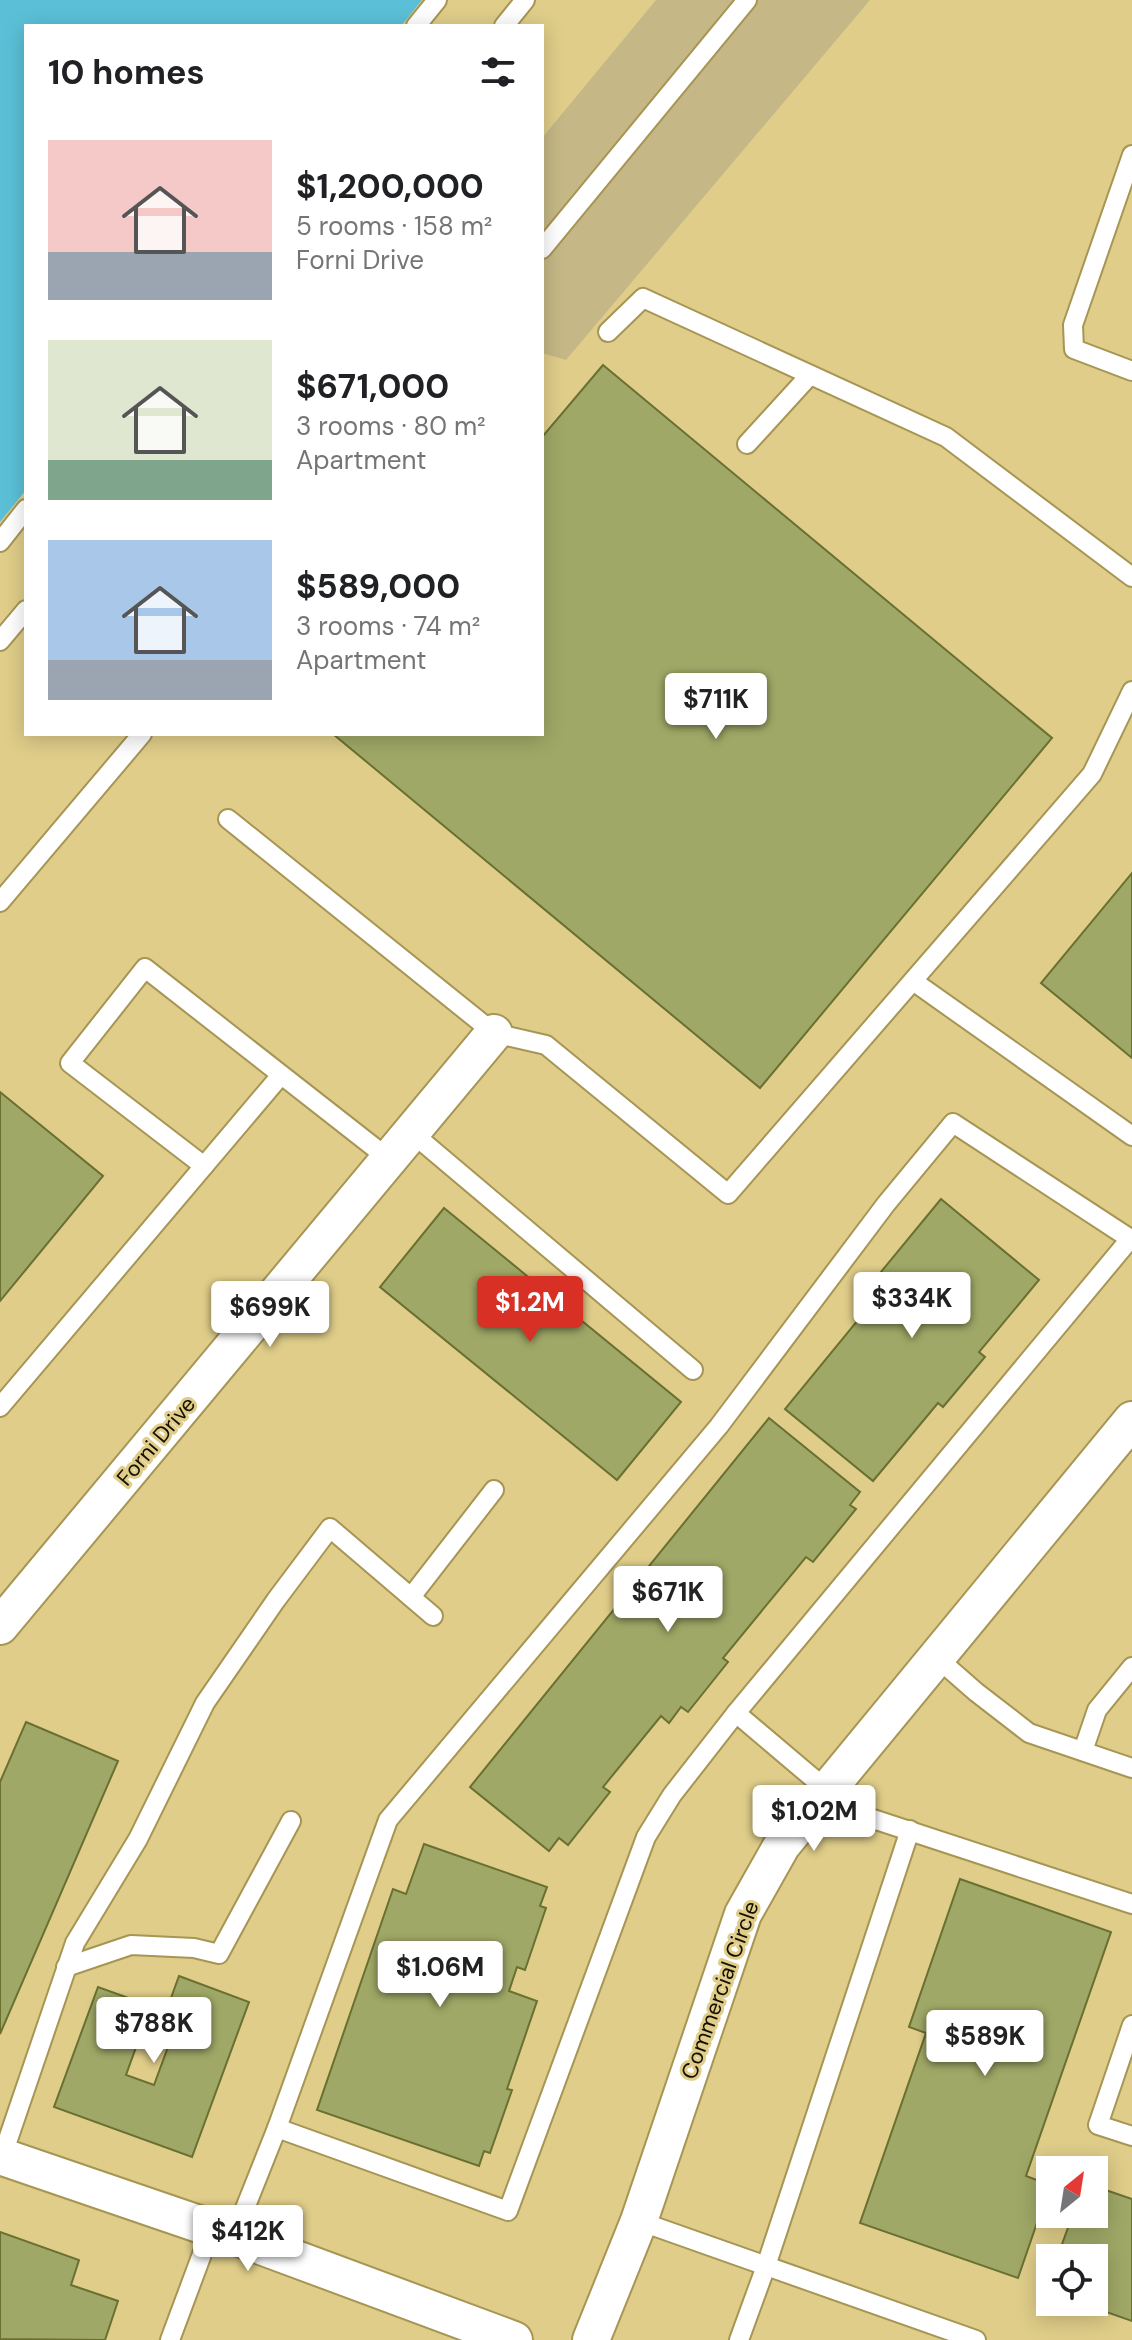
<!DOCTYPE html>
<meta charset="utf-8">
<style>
body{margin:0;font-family:"DM Sans",sans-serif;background:#f6f6f6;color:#202124;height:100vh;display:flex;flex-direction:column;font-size:30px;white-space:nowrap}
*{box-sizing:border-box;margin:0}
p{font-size:26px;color:#757577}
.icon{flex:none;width:44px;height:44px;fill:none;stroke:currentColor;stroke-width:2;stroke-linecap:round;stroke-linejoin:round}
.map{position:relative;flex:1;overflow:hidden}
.drawer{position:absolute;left:24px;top:24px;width:520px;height:712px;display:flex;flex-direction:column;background:#fff;border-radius:0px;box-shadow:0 4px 20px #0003}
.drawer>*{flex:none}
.needle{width:52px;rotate:30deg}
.fabs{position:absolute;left:1036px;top:2156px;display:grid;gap:16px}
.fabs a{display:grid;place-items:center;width:72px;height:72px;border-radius:0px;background:#fff;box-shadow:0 4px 20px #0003;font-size:40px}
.price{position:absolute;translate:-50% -68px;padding:0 18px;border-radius:8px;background:#fff;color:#222;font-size:26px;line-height:52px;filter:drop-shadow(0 2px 4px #0008)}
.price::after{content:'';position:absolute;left:50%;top:48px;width:24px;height:18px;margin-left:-12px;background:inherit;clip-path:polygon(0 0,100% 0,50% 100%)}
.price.selected{background:#d93025;color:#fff}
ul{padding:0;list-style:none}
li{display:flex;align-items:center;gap:24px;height:200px;padding:0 24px}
li span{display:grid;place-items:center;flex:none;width:224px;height:160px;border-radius:0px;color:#555}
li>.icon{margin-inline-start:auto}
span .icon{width:96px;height:96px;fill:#fffc;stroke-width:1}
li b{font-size:34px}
h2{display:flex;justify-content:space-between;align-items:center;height:96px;padding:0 24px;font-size:34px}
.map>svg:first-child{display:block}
.green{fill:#c5b886}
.water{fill:#5bc0d7}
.building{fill:#a0a867;stroke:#697030;stroke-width:2}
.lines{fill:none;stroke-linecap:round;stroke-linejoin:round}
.lane-casing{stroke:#a79554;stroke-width:22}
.street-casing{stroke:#a79554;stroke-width:40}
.lane{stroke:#fff;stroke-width:18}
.street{stroke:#fff;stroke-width:36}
.labels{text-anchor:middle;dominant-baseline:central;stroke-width:6;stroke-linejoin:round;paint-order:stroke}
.street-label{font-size:22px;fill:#150f00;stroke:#dfcd89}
</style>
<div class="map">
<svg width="1132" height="2340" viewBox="0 0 1132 2340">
<rect width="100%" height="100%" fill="#dfcd89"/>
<!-- green -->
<path class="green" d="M656 0H870L566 360 542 353V138Z"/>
<!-- water -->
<path class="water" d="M0 0H422L401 26H26V490L0 522Z"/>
<!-- building -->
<g class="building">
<path d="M603 365 1052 738 760 1088 333 734H542V437Z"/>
<path d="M1132 873V1058L1041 983Z"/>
<path d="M0 1092 103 1176 0 1301Z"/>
<path d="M941 1199 1039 1280 979 1352 985 1357 943 1407 938 1403 873 1481 785 1409 872 1303 862 1295Z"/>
<path d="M444 1208 681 1402 617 1480 380 1287Z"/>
<path d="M769 1418 860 1492 850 1505 856 1509 813 1562 806 1557 723 1658 728 1662 688 1712 681 1707 669 1723 661 1716 603 1787 610 1792 568 1845 559 1838 549 1851 470 1787Z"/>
<path d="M26 1722 118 1761 0 2034V1782Z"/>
<path d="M424 1844 547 1887 540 1906 546 1908 525 1970 517 1967 509 1991 537 2001 507 2089 512 2090 490 2153 484 2151 479 2166 317 2110 393 1889 406 1894Z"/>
<path d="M960 1879 1111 1932 1026 2176 1050 2185 1018 2278 860 2223 926 2033 909 2027Z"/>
<path d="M179 1976 249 2002 192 2157 54 2107 98 1987 151 2006 126 2075 154 2085 169 2044 156 2039Z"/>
<path d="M1094 2186 1132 2199V2321L1078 2302H1094V2258H1057L1073 2214H1094Z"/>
<path d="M0 2232 79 2260 71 2285 118 2301 105 2340 0 2339Z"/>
</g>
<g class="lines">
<!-- lane casing -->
<g class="lane-casing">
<g id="lane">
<path d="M416 26 437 0"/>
<path d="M504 26 525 0"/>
<path d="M1132 155 1073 325 1074 349 1132 371"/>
<path d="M542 249 747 0"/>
<path d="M608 332 643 298 946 437 1132 577"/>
<path d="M747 444 810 375"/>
<path d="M0 542 26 509"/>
<path d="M0 641 26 610"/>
<path d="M228 819 494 1033 546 1045 728 1194 1092 774 1132 691"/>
<path d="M0 902 142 734"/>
<path d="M913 981 1132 1136"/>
<path d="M281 1075 204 1166 70 1063 145 968 389 1159"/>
<path d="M411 1132 693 1370"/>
<path d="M0 1407 204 1166"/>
<path d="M411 1597 494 1490"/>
<path d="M936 1657 976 1692 1029 1733 1132 1768"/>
<path d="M736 1713 1130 1239"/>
<path d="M1083 1751 1097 1710 1132 1667"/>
<path d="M66 1967 131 1945 194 1948 219 1954 291 1821"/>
<path d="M1132 2025 1098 2125 1132 2136"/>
<path d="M277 2128 508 2211 646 1837 672 1795 736 1713 827 1790 870 1818 1132 1904"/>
<path d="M2 2157 75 1943 138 1839 205 1703 276 1600 330 1528 433 1616"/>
<path d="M639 2221 976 2340"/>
<path d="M234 2236 277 2128 388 1820 719 1426 886 1204 953 1123 1132 1240"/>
<path d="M170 2340 211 2230"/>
<path d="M739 2340 766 2266 910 1830"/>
</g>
</g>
<!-- street casing -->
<g class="street-casing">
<g id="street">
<path d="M0 1626 494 1033"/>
<path d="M0 2156 234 2236 514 2340"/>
<path d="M591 2340 639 2221 743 1914 782 1845 1132 1420"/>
</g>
</g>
<!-- lane -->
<use href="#lane" class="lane"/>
<!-- street -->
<use href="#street" class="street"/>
</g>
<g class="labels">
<!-- street labels -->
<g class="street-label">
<text transform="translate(156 1441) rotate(-50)">Forni Drive</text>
<text transform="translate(720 1990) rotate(-70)">Commercial Circle</text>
</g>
</g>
</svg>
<div class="fabs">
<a><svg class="needle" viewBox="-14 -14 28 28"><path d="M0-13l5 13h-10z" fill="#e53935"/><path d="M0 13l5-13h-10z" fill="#757577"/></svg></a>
<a><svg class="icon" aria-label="locate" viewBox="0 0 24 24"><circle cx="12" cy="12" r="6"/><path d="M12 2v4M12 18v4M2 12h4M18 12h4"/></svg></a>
</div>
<b class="price" style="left:716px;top:741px">$711K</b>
<b class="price" style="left:912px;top:1340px">$334K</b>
<b class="price selected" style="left:530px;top:1344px">$1.2M</b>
<b class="price" style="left:270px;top:1349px">$699K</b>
<b class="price" style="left:668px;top:1634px">$671K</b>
<b class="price" style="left:814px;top:1853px">$1.02M</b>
<b class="price" style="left:440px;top:2009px">$1.06M</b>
<b class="price" style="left:154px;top:2065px">$788K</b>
<b class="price" style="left:985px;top:2078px">$589K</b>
<b class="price" style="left:248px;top:2273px">$412K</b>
<section class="drawer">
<h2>10 homes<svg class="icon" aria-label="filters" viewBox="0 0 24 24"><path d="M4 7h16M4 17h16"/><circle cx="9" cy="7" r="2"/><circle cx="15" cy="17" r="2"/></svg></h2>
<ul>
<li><span style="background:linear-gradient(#f6c9c9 70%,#9aa5b1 0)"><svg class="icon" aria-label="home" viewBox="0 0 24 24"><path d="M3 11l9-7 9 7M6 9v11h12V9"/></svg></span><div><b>$1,200,000</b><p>5 rooms · 158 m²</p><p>Forni Drive</p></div></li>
<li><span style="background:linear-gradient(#dfe7d0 75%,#7fa58c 0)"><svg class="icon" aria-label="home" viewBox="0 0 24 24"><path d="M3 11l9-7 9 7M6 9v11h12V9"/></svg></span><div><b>$671,000</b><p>3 rooms · 80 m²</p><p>Apartment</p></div></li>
<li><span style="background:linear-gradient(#a9c7e8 75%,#9aa5b1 0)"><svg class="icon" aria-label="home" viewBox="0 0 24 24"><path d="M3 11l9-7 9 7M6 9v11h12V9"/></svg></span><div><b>$589,000</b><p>3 rooms · 74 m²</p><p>Apartment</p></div></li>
</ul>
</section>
</div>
